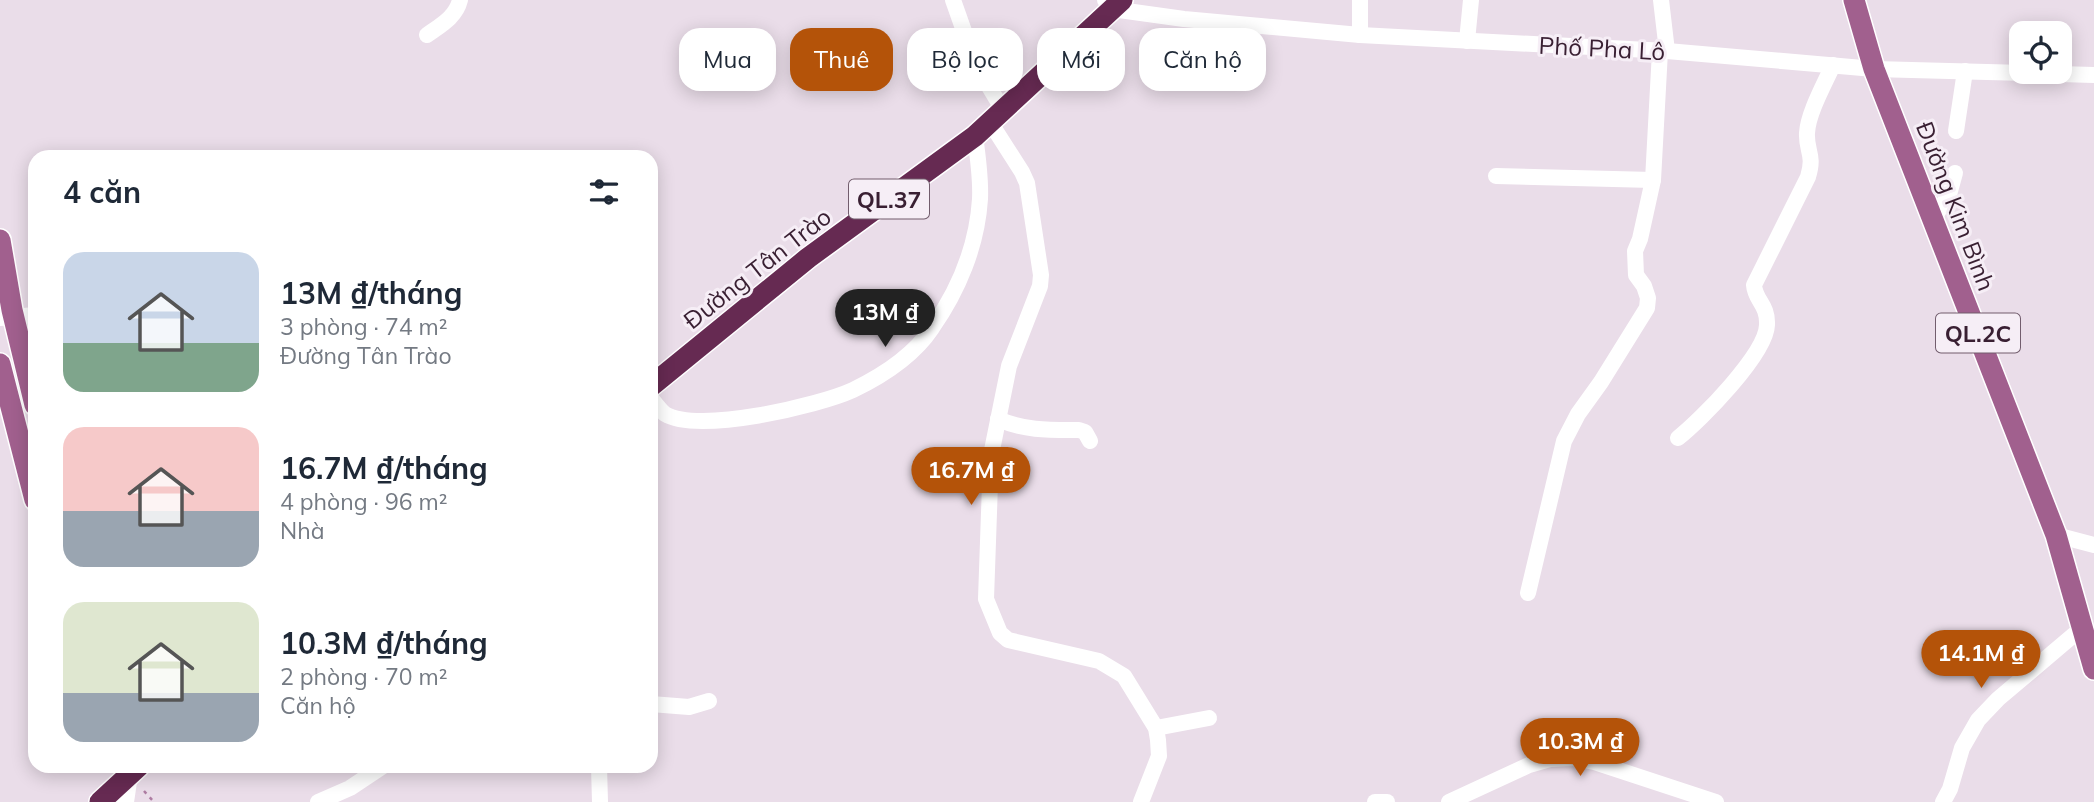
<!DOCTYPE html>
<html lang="vi">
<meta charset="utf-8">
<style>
body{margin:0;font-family:Mulish,sans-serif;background:#f6f6f7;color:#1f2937;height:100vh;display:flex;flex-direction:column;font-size:26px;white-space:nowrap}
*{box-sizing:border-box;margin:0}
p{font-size:23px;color:#747a83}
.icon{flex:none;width:38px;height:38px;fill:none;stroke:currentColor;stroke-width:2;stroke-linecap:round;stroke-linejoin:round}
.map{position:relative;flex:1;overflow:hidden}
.side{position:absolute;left:28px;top:150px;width:630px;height:623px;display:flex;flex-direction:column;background:#fff;border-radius:21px;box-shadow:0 4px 18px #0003}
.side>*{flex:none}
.guide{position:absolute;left:679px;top:28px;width:665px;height:63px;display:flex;gap:14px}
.tools{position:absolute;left:2009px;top:21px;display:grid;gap:14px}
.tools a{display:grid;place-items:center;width:63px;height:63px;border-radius:14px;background:#fff;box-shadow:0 4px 18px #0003;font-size:35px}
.price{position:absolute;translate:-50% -60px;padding:0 16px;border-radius:24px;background:#b45309;color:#fff;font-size:23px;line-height:46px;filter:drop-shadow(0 2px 4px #0008)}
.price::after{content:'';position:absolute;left:50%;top:42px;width:21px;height:16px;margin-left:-10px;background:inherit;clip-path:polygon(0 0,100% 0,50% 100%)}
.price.selected{background:#222;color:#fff}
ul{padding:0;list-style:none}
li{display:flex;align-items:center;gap:21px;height:175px;padding:0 35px}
li span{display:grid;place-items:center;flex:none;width:196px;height:140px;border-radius:21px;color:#555}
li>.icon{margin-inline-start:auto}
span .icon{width:84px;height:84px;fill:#fffc;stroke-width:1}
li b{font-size:30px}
h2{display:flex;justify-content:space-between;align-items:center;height:84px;padding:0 35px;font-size:30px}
.pill{padding:0 24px;border-radius:21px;background:#fff;box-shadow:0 4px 18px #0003;font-size:24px;line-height:63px}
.pill.selected{background:#b45309;color:#fff}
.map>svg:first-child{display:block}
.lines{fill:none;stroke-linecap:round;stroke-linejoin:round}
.major-casing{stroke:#fff;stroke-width:24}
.highway-casing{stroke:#fff;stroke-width:24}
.path{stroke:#ae7da3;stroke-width:2.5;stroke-dasharray:3.5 5;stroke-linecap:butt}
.minor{stroke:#fff;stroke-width:16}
.major{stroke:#a1608e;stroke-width:21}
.highway{stroke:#662a52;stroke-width:21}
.labels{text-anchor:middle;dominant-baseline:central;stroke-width:6;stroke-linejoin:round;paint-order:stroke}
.shield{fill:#f6eef6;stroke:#725d6d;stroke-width:2}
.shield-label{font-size:23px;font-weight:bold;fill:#391f32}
.street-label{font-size:24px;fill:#391f32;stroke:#f6eef6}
</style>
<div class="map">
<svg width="2094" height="802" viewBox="0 0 2094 802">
<rect width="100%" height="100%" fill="#eadde9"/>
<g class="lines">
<!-- major casing -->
<g class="major-casing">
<g id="major">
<path d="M1854 0 1874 69 2056 535 2094 669"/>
<path d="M0 240 12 310 35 405"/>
<path d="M0 364 35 500"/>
</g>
</g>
<!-- highway casing -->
<g class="highway-casing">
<g id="highway">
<path d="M651 386 808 258 975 136 1122 0"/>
<path d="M100 802 139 766"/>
</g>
</g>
<!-- path -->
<path class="path" d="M144 791 154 802"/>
<!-- minor -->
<g class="minor">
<path d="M953 0 976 65 1003 110"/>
<path d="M1105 0 1112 9 1184 19 1360 35 1667 51 1874 69 2094 75"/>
<path d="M1661 0 1667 51"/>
<path d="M427 35C441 25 456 17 460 0"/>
<path d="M1360 35V0"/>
<path d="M1467 41 1471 0"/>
<path d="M990 122 1022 172 1027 183 1041 275 1040 286 1009 366 991 455 986 599 1000 633 1008 640 1099 661 1124 676 1156 728 1158 740 1159 756 1141 802"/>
<path d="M1956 131 1965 71"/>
<path d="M1496 176 1653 180"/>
<path d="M1933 219 1949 195 1955 173"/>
<path d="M0 318 35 315"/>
<path d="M651 398C655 403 660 410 665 414 698 434 818 406 853 390 882 376 914 355 932 328 958 291 977 246 980 199 981 178 978 157 975 136"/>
<path d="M998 419C1025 431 1051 430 1079 430L1085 432 1090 441"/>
<path d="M1678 438C1701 420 1766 354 1767 325 1768 304 1755 301 1754 285L1808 177C1815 154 1806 152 1807 133 1808 113 1825 83 1833 65"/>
<path d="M2056 535 2094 545"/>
<path d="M1528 593 1564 441 1578 414 1601 382 1647 308 1648 298 1644 286 1636 275 1635 251 1640 239 1653 180 1660 51"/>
<path d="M651 704 689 707 709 701"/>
<path d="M1156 728 1209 718"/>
<path d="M599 766 600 802"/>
<path d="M126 802 130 775"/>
<path d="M318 802 350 788 383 766"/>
<path d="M1375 802H1387"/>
<path d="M1449 802 1529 765 1550 759 1572 758 1594 762 1716 802"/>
<path d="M1943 802 1950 789 1962 748 1978 720 1998 699 2083 627"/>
</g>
<!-- major -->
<use href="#major" class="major"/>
<!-- highway -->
<use href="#highway" class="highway"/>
</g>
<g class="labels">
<!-- shield labels -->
<g class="shield">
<rect x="849" y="179.5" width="80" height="39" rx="5"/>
<rect x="1936" y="313.5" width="84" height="39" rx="5"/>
</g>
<g class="shield-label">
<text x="889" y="199">QL.37</text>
<text x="1978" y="333">QL.2C</text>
</g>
<!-- street labels -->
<g class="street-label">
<text transform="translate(1602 48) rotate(3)">Phố Pha Lô</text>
<text transform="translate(1956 206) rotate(69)">Đường Kim Bình</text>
<text transform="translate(757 268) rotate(-38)">Đường Tân Trào</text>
</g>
</g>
</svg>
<div class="tools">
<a><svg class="icon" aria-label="locate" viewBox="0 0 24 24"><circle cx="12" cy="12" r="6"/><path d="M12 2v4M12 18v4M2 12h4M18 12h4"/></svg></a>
</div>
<b class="price selected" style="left:885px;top:349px">13M ₫</b>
<b class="price" style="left:971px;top:507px">16.7M ₫</b>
<b class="price" style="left:1981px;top:690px">14.1M ₫</b>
<b class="price" style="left:1580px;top:778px">10.3M ₫</b>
<div class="guide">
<a class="pill">Mua</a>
<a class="pill selected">Thuê</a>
<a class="pill">Bộ lọc</a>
<a class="pill">Mới</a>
<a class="pill">Căn hộ</a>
</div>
<section class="side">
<h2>4 căn<svg class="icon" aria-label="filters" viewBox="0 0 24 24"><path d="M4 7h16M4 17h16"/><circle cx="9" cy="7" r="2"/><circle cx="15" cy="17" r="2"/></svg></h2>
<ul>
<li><span style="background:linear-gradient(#c9d6e8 65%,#7fa58c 0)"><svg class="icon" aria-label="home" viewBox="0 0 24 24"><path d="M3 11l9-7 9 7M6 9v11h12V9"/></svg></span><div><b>13M ₫/tháng</b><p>3 phòng · 74 m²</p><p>Đường Tân Trào</p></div></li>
<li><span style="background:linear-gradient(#f6c9c9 60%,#9aa5b1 0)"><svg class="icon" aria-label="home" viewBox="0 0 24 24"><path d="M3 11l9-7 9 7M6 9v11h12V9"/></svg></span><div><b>16.7M ₫/tháng</b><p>4 phòng · 96 m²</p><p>Nhà</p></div></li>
<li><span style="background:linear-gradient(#dfe7d0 65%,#9aa5b1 0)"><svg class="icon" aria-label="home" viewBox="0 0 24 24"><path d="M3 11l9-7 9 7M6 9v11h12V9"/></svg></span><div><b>10.3M ₫/tháng</b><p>2 phòng · 70 m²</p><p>Căn hộ</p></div></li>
</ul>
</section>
</div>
